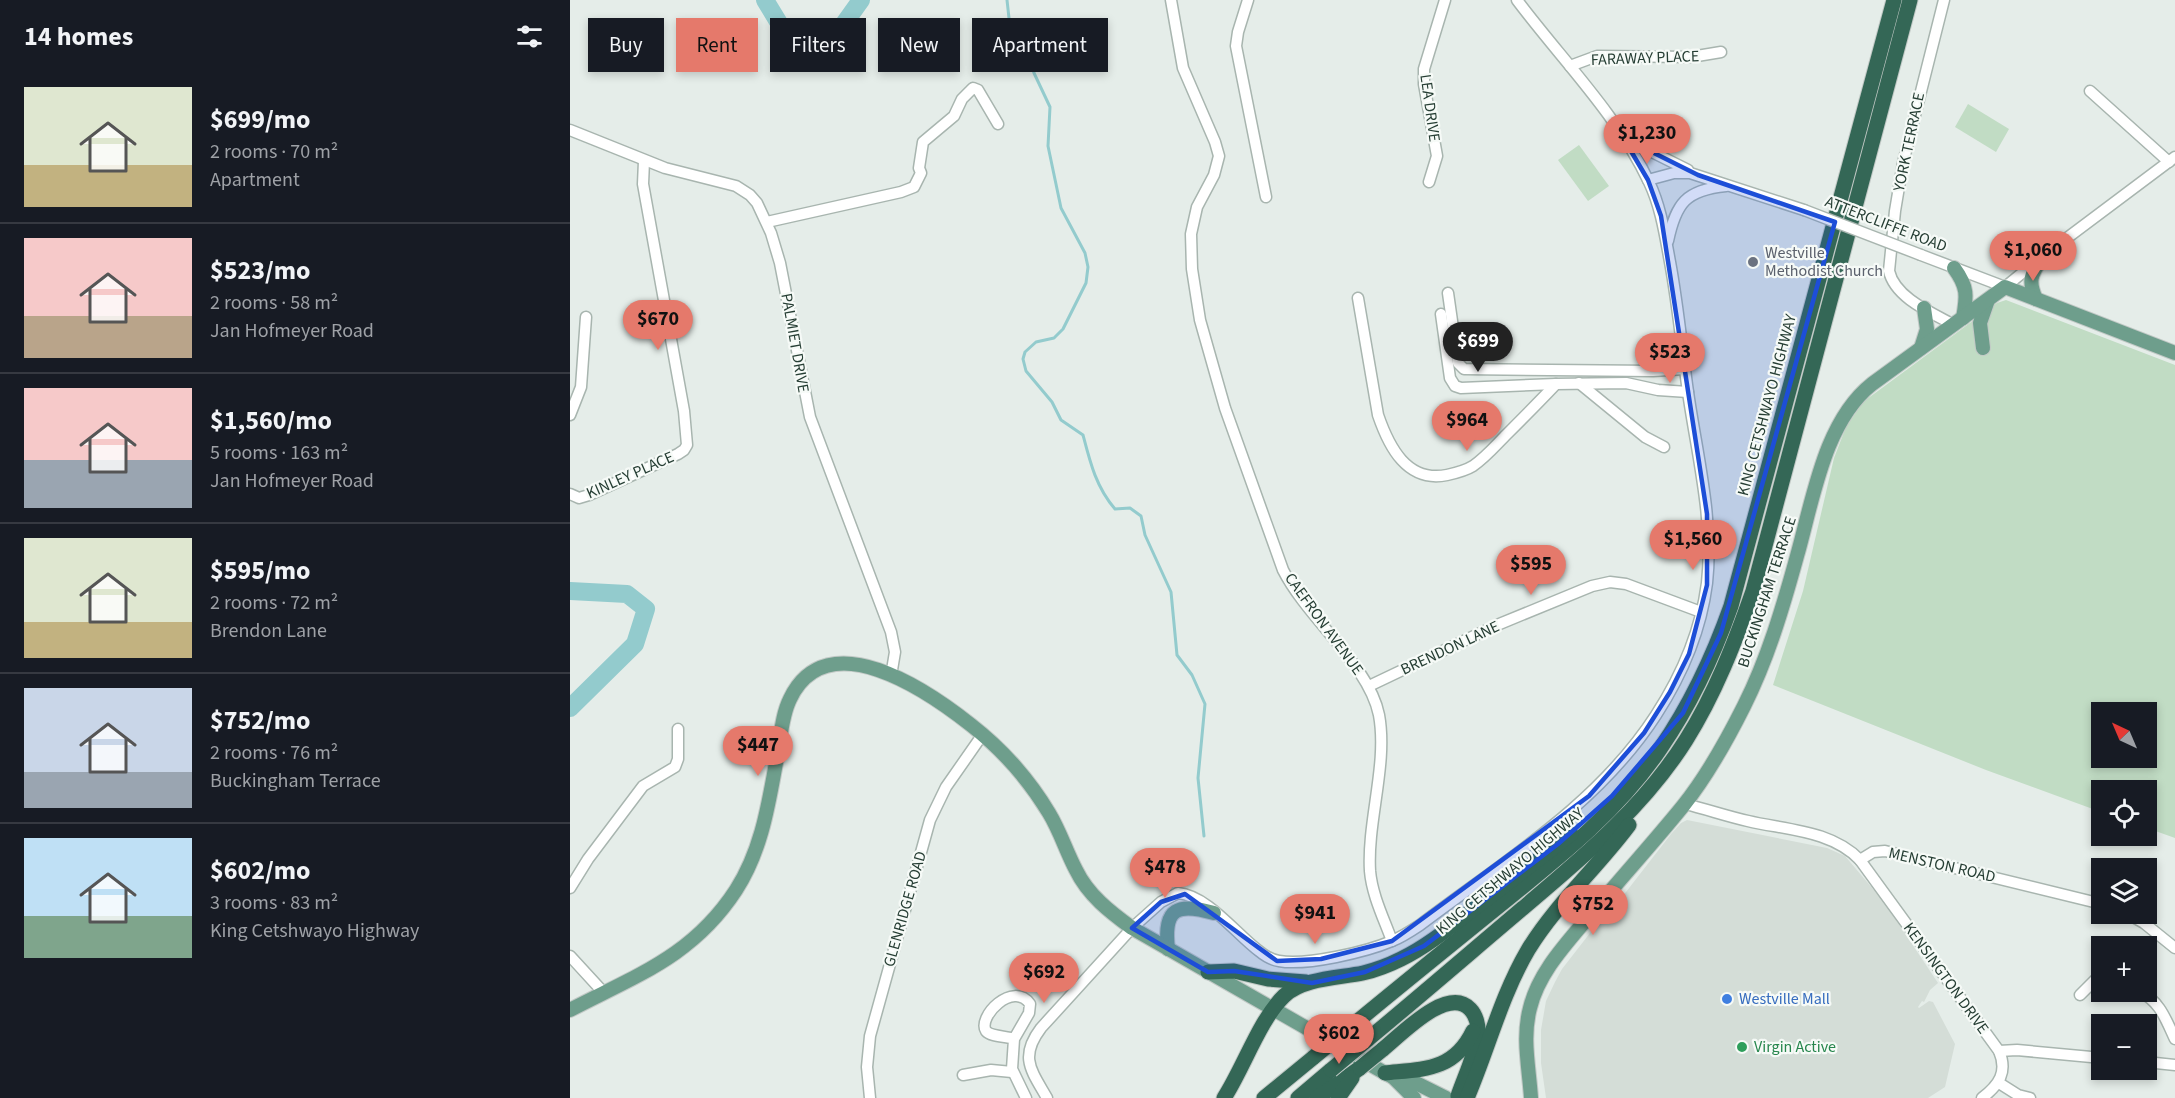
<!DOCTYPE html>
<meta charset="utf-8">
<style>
body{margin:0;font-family:"Source Sans 3",sans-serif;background:#20242c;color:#f1f3f6;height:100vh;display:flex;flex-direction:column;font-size:22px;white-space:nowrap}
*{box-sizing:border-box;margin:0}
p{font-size:20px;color:#9ea1a6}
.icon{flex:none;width:33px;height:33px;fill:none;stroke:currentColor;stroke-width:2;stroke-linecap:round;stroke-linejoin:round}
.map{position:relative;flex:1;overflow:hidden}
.drawer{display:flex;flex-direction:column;background:#171b24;width:570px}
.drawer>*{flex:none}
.top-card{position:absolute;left:18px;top:18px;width:570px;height:54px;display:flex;gap:12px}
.needle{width:39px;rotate:316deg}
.tools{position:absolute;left:1521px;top:702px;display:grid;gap:12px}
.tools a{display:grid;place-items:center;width:66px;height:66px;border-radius:0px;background:#171b24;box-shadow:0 3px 9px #0003;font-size:30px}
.price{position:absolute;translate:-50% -51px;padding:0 14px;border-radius:21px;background:#e5796b;color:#111;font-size:20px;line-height:39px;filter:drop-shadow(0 2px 3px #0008)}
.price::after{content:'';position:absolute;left:50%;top:36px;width:18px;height:14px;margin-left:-9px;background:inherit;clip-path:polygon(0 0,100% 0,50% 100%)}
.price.on{background:#222;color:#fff}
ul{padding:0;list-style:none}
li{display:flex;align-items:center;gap:18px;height:150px;padding:0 24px}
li+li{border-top:2px solid #363941}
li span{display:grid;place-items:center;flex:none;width:168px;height:120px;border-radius:0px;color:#555}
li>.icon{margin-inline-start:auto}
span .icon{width:72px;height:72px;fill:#fffc;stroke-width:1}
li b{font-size:26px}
h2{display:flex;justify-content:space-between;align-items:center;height:72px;padding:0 24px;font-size:26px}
.tag{padding:0 21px;border-radius:0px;background:#171b24;box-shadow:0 3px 9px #0003;font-size:21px;line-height:54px}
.tag.on{background:#e5796b;color:#111}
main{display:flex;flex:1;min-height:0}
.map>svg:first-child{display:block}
.built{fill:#d4ddd7}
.green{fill:#c1dcc4;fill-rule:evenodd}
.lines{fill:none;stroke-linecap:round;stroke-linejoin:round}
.stream{stroke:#93cbcd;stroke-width:3}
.river{stroke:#93cbcd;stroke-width:18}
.minor-casing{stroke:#a8b5af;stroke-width:13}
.major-casing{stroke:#c2c9c6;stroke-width:16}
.highway-casing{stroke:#c2c9c6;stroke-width:17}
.minor{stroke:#fff;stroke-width:10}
.major{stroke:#6e9e8c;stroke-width:14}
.highway{stroke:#346756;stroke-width:15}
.minor-bridge-casing{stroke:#a8b5af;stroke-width:13;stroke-linecap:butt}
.highway-bridge-casing{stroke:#c2c9c6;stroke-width:17;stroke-linecap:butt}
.minor-bridge{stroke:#fff;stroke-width:10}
.highway-bridge{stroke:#346756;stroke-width:15}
.marked{fill:#1d4ed8;fill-opacity:0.2;stroke:#1d4ed8;stroke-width:4.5;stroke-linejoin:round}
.worship-dot{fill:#6b7280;stroke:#f6faf7;stroke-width:2}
.shop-dot{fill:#3f7fe0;stroke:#f6faf7;stroke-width:2}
.leisure-dot{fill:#2e9e5b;stroke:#f6faf7;stroke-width:2}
.labels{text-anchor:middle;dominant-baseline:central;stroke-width:4.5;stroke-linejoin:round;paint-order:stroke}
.street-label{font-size:16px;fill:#263e34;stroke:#f6faf7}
.worship-label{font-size:16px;fill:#5b616d;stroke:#f6faf7;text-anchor:start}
.shop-label{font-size:16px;fill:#366cbe;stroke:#f6faf7;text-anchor:start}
.leisure-label{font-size:16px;fill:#27864d;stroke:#f6faf7;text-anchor:start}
</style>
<main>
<section class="drawer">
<h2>14 homes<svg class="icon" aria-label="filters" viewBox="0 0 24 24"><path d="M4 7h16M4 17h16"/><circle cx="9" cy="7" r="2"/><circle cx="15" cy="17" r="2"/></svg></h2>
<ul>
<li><span style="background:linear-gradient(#dfe7d0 65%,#c2b280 0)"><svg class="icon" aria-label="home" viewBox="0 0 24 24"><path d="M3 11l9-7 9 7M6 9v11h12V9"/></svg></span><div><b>$699/mo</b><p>2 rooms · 70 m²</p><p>Apartment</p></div></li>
<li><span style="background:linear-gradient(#f6c9c9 65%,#b9a48a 0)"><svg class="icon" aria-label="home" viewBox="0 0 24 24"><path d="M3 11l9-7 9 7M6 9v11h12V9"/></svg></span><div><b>$523/mo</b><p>2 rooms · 58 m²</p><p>Jan Hofmeyer Road</p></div></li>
<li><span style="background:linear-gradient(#f6c9c9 60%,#9aa5b1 0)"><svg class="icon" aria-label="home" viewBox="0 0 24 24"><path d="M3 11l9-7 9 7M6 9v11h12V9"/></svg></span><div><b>$1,560/mo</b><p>5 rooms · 163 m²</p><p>Jan Hofmeyer Road</p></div></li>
<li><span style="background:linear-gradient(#dfe7d0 70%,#c2b280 0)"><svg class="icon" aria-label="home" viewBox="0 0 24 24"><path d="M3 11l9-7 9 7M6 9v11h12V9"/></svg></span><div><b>$595/mo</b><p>2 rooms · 72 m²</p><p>Brendon Lane</p></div></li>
<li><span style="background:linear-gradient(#c9d6e8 70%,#9aa5b1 0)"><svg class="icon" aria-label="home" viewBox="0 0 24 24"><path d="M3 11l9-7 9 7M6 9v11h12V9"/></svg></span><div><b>$752/mo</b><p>2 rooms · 76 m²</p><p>Buckingham Terrace</p></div></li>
<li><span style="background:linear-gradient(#bfe0f5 65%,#7fa58c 0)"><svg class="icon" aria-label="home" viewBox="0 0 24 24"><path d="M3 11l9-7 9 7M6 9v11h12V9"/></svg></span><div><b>$602/mo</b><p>3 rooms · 83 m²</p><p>King Cetshwayo Highway</p></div></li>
</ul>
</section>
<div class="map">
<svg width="1605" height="1098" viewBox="0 0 1605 1098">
<rect width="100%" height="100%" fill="#e5ede9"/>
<!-- built -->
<path class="built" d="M1117 820 1257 848 1275 856 1314 902 1368 983 1360 990 1354 1002 1352 1001 1348 1007 1349 1008 1359 1001 1363 1002 1385 1044 1375 1087 1358 1098H976L971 1063V1030L976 1001 985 982 992 969 1020 933 1049 901 1101 834 1111 823Z"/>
<!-- green -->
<g class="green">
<path d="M1398 104 1439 129 1426 152 1385 127Z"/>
<path d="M1009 145 1039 186 1018 201 988 160Z"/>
<path d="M1436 300 1605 365V838L1577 828 1576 790H1532L1531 812 1416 770 1203 685 1233 591 1264 458 1276 427 1293 402 1427 303ZM1532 712H1576V758H1532Z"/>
</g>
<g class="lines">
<!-- stream -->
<path class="stream" d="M437 0 440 27 458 55 464 73 480 107 478 146 491 208 515 253 518 267 516 283 493 329 484 338 466 342 455 352 453 359 456 371 482 402 491 420 513 435C520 462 526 487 545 509L560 508 571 516 575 535 601 592 607 655 622 675 635 704 628 778 634 836"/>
<!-- river -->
<g class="river">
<path d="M195 0 215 33 254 36 271 28 291 0"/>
<path d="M0 591 57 594 76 609 65 644 0 708"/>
</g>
<!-- minor casing -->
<g class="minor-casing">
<g id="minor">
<path d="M601 0 613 68 645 142 649 156 644 175 627 207 621 234 622 269 630 320 655 408 713 570C738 619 799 665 809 715 818 764 797 821 800 871 802 895 814 919 822 941"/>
<path d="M678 0 668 32 666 46 696 197"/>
<path d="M1374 0 1333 163 1325 211 1319 271C1325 298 1362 313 1384 325"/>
<path d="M1000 66 1027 56 1121 57 1151 52"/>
<path d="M1520 91 1599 162"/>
<path d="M0 130 95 168 166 186 180 195 187 203 201 233 210 263 240 417 321 632 325 652 321 676"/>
<path d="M1052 130 1084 153 1118 170"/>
<path d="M1078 180 1104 173H1120L1234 210"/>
<path d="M859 182 867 156 854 84V69L875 0"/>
<path d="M197 222 331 192 344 187 351 173 349 168 353 142 384 116 392 99 403 88 408 90 428 124"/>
<path d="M1098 241C1106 203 1116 190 1156 186"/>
<path d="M1351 255 1435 287 1473 256 1605 157"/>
<path d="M878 293 888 363 894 369 1083 371 1115 369"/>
<path d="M788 298 808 415C819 447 837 483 877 475 886 473 895 471 903 466 916 457 926 445 937 434 953 418 970 401 986 384L1056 383 1088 390 1118 392"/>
<path d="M871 314 880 378 885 386 891 388 986 384"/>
<path d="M1009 383 1075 437 1094 447"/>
<path d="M0 415 11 387 16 317"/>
<path d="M0 494 9 498 19 495 108 454 114 450 117 445 114 411 73 184 74 161"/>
<path d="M799 686 927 625 1022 586 1040 582 1056 584 1131 612"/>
<path d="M1115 804C1136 809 1156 816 1178 821 1216 830 1261 830 1290 860L1303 852 1315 851 1532 904"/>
<path d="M1290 860 1429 1051C1438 1072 1429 1085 1412 1098"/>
<path d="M0 888 18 859 73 786 105 767 108 759V729"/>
<path d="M1558 914 1574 923 1605 948"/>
<path d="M0 956 34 993"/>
<path d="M1570 992C1590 1001 1596 1020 1605 1039"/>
<path d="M1510 995 1526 979 1532 977"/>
<path d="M444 1039C437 1036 421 1037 416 1031 407 1017 443 980 460 1004L459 1013 444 1039 442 1069 456 1098"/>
<path d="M1429 1051 1447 1050 1532 1058"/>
<path d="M1576 1062 1605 1065"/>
<path d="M393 1075 421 1070 442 1072"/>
<path d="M1429 1083 1448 1095 1460 1098"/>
<path d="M300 1098 297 1067 300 1036 360 820 376 787 413 734"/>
<path d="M477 1098C461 1070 449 1057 471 1028L562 928 591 902 608 893C638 896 666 934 689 951 695 956 702 960 709 961 736 966 796 952 822 941 832 937 841 931 850 925 933 862 1028 805 1086 715 1112 675 1131 630 1137 583 1144 519 1127 455 1118 392 1112 349 1108 305 1100 262 1095 235 1091 207 1079 182 1047 114 992 60 947 0"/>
</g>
</g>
<!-- major casing -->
<g class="major-casing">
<g id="major">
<path d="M1384 268C1398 287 1397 296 1393 318"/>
<path d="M1466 299C1457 279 1462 274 1473 256"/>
<path d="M1351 348 1357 329 1354 308"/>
<path d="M1413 348 1410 323 1418 300"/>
<path d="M598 949C593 907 608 903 644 913"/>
<path d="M0 1010C67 975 123 956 166 890 193 848 199 800 208 752 211 735 212 715 220 699 257 621 358 691 401 725 433 750 458 778 479 813 490 831 496 851 506 870 518 895 540 912 562 928L815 1073 823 1077 844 1082 876 1098"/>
<path d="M823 1077 844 1098"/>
<path d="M961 1098C959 1067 952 1038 960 1008 969 971 998 942 1021 914 1051 878 1083 843 1113 806 1137 776 1157 740 1174 706 1198 658 1213 607 1227 556 1243 500 1254 422 1302 384L1435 287 1605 353"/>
</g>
</g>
<!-- highway casing -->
<g class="highway-casing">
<g id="highway">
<path d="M638 972 664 971 698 979 736 982"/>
<path d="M778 1029C830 986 882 944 934 902 991 856 1049 810 1090 749 1121 704 1143 657 1161 606L1324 0"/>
<path d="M797 1040C849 997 901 952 953 908 1012 858 1074 807 1116 740 1145 694 1165 642 1183 591L1340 0"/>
<path d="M812 1050C830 1036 877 985 900 1009 906 1015 909 1026 908 1035 905 1055 895 1076 888 1096"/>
<path d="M815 1073C853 1069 884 1071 903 1031"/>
<path d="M654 1098C673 1069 690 1019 714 996 733 978 769 978 793 973 806 970 819 965 831 959 860 945 885 923 910 904 940 881 971 858 1001 834"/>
<path d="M694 1098 744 1057"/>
<path d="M728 1098 761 1070"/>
<path d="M747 1098 790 1068"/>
<path d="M768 1098 782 1078"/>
<path d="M897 1098C918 1049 931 996 958 950 986 904 1027 868 1059 825"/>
</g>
</g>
<!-- minor -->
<use href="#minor" class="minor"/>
<!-- major -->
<use href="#major" class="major"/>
<!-- highway -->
<use href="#highway" class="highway"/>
<!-- minor-bridge casing -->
<g class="minor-bridge-casing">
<path id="minor-bridge" d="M1234 210 1351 255"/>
</g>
<!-- highway-bridge casing -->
<g class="highway-bridge-casing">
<g id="highway-bridge">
<path d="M744 1057 778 1029"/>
<path d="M790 1068 812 1050"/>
<path d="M761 1070 797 1040"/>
</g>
</g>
<!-- minor-bridge -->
<use href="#minor-bridge" class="minor-bridge"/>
<!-- highway-bridge -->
<use href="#highway-bridge" class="highway-bridge"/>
</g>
<!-- marked area -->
<path class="marked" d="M1045 124 1084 153 1128 175 1265 222 1151 633 1113 713 1042 796 988 844 854 946 795 972 742 983 664 971 638 972 562 928 591 902 615 894 707 961 751 959 822 941 1019 796 1074 733 1100 692 1119 654 1137 585V514L1091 216 1078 180Z"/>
<!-- markers -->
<circle class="worship-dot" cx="1183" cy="262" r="6"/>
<circle class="shop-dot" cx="1157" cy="999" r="6"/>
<circle class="leisure-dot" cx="1172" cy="1047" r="6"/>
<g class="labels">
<!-- street labels -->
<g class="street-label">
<text transform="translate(1075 58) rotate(-2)">FARAWAY PLACE</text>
<text transform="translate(860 108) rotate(82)">LEA DRIVE</text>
<text transform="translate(1339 142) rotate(-78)">YORK TERRACE</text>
<text transform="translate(1316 224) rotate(21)">ATTERCLIFFE ROAD</text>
<text transform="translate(225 343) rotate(80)">PALMIET DRIVE</text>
<text transform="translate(1197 405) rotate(-75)">KING CETSHWAYO HIGHWAY</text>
<text transform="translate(60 475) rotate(-24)">KINLEY PLACE</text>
<text transform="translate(1197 592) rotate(-72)">BUCKINGHAM TERRACE</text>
<text transform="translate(754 624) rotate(54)">CAEFRON AVENUE</text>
<text transform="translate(880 648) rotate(-25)">BRENDON LANE</text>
<text transform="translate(1372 865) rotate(13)">MENSTON ROAD</text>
<text transform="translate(940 871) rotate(-40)">KING CETSHWAYO HIGHWAY</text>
<text transform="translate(335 909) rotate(-74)">GLENRIDGE ROAD</text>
<text transform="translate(1376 978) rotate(54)">KENSINGTON DRIVE</text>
</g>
<!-- worship labels -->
<g class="worship-label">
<text x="1195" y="253">Westville<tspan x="1195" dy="18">Methodist Church</tspan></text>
</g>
<!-- shop labels -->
<g class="shop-label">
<text x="1169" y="999">Westville Mall</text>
</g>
<!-- leisure labels -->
<g class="leisure-label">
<text x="1184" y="1047">Virgin Active</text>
</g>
</g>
</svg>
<div class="tools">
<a><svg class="needle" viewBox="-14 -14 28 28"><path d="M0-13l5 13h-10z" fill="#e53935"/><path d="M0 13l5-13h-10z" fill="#9ea1a6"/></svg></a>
<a><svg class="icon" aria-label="locate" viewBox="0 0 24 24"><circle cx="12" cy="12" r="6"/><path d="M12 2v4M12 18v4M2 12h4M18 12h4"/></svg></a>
<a><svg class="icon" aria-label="layers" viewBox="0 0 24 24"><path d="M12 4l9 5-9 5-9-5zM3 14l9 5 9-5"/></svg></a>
<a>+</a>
<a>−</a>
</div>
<b class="price" style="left:1077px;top:165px">$1,230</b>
<b class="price" style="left:1463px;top:282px">$1,060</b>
<b class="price" style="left:88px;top:351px">$670</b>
<b class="price on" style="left:908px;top:373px">$699</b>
<b class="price" style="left:1100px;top:384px">$523</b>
<b class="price" style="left:897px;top:452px">$964</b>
<b class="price" style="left:1123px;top:571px">$1,560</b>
<b class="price" style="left:961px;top:596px">$595</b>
<b class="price" style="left:188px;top:777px">$447</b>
<b class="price" style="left:595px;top:899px">$478</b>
<b class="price" style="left:1023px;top:936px">$752</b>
<b class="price" style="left:745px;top:945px">$941</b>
<b class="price" style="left:474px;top:1004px">$692</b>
<b class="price" style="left:769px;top:1065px">$602</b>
<div class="top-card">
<a class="tag">Buy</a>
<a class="tag on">Rent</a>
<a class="tag">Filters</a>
<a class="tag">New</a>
<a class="tag">Apartment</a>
</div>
</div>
</main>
